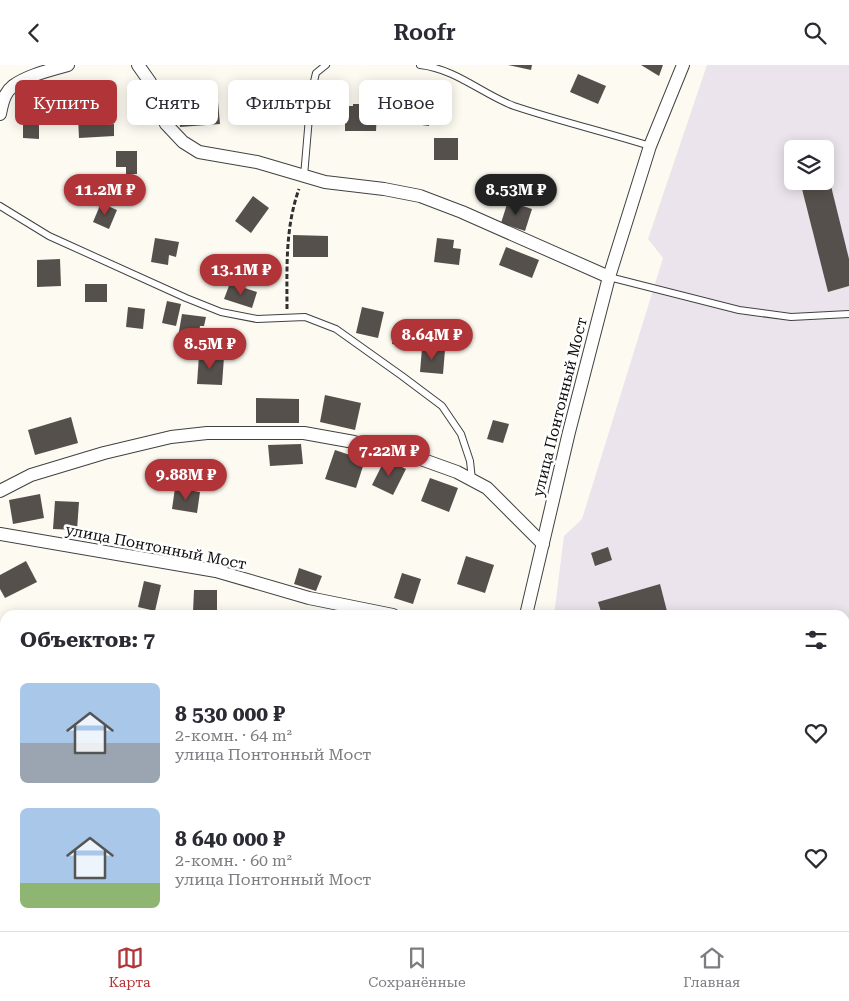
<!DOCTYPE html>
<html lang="ru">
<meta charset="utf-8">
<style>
body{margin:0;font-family:"Roboto Serif",serif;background:#f7f7f7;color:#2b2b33;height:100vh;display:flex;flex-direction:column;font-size:19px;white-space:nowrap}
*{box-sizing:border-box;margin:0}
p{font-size:16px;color:#7c7c81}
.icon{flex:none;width:28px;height:28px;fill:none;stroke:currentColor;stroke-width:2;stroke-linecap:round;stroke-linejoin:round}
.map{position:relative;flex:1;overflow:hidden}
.sheet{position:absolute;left:0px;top:545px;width:850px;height:321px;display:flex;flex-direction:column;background:#fff;border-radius:15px 15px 0 0;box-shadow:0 2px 12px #0003}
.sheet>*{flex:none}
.guide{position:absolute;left:15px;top:15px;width:500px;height:45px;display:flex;gap:10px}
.tools{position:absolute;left:784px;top:75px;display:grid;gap:10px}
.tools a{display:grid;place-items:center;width:50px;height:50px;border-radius:8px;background:#fff;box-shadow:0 2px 12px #0003;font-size:25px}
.price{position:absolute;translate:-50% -42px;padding:0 11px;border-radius:18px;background:#b03438;color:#fff;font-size:16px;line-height:32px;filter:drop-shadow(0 1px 2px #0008)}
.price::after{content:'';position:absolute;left:50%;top:30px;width:15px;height:11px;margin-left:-8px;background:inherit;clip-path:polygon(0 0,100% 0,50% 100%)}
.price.selected{background:#222;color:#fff}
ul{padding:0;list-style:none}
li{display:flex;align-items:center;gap:15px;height:125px;padding:0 20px}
li span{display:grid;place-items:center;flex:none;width:140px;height:100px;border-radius:8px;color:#555}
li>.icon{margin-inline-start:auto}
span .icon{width:60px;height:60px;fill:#fffc;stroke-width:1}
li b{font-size:21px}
h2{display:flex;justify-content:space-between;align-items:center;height:60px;padding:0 20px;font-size:21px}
.pill{padding:0 18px;border-radius:8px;background:#fff;box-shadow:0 2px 12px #0003;font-size:18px;line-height:45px}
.pill.selected{background:#b03438;color:#fff}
header{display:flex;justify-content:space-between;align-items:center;height:65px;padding:0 20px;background:#fff;font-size:22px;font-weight:600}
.tab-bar{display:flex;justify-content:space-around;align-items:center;height:70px;border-top:1px solid #e1e1e2;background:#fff;font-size:14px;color:#7c7c81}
.tab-bar a{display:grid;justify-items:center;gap:2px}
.tab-bar .selected{color:#b03438}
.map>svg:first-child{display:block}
.industrial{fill:#ebe4ec;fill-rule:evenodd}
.forest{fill:#b6d49e}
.building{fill:#56504c}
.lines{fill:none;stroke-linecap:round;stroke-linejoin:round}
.lane-casing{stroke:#414141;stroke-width:8}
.street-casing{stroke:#414141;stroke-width:14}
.path{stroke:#303030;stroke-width:3;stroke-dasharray:5 2.5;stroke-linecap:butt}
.lane{stroke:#fff;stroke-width:6}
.street{stroke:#fff;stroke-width:12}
.labels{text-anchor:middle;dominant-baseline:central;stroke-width:5;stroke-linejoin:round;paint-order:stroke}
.street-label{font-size:15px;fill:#0e0e0e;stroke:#fff}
</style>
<header><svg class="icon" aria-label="back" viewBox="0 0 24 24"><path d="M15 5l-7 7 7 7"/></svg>Roofr<svg class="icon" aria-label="search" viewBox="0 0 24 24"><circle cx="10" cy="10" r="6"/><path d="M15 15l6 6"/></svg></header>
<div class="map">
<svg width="849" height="866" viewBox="0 0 849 866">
<rect width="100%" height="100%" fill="#fdfbf1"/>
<!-- industrial -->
<path class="industrial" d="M707 0H849V584L845 585V550H554L564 471 582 454 663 193 648 174ZM792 84H825V116H792Z"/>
<!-- forest -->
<path class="forest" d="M849 758V853L845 852V760Z"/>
<!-- building -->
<g class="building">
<path d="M508 0H532L531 5Z"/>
<path d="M641 0H663L659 11Z"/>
<path d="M578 9 606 21 598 39 570 27Z"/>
<path d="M280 25 281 42 257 44 256 27Z"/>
<path d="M218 37 220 59 180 62 178 41Z"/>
<path d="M409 38 438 41 436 56 429 55V61L407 58Z"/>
<path d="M353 39H360V46H377L376 66H345V41H353Z"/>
<path d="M104 52V60L114 59V71L79 73 78 53Z"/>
<path d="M23 54 39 55V74L23 73Z"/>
<rect x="434" y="73" width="24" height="22"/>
<path d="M116 86H137V109H126V102H116Z"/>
<path d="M830 117 849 194V221L828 227 802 124Z"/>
<path d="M253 131 269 143 251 168 235 156Z"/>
<path d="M508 136 532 144 525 166 501 158Z"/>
<path d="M101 138 117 145 109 164 93 157Z"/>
<path d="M293 170 328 171V192H293Z"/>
<path d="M155 173 179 177 176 192 169 190 168 200 151 197Z"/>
<path d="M437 173 454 175 453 183 461 184 459 200 434 197Z"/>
<path d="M506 182 539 195 532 213 499 200Z"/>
<path d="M60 194 61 221 37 222V195Z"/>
<path d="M230 218 257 227 252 243 224 234Z"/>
<rect x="85" y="219" width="22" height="18"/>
<path d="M167 236 181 239 176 261 162 258Z"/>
<path d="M128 242 145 244 143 264 126 262Z"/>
<path d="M362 242 384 247 378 273 356 268Z"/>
<path d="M182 249 206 252 204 261H200L198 275 178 272Z"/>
<path d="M396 258 408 260 404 281 392 279Z"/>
<path d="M422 283 445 285 443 309 420 307Z"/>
<path d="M199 290 224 292 222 320 197 319Z"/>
<path d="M325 330 361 338 355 365 320 357Z"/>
<path d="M256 333 299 334V358H256Z"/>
<path d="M71 352 78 378 35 390 28 365Z"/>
<path d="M493 355 509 359 503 378 487 374Z"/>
<path d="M301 379 303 399 270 401 268 380Z"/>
<path d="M335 385 365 395 356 423 325 414Z"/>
<path d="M385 394 406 404 393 430 372 420Z"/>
<path d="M430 413 458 423 449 447 421 436Z"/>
<path d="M175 423 200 427 197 448 172 444Z"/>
<path d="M40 429 44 453 13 459 9 435Z"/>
<path d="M55 436 79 437 77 465 53 464Z"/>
<path d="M608 482 612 495 595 501 591 488Z"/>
<path d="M466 491 494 500 485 528 457 519Z"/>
<path d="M26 496 37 517 5 533 0 524V510Z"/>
<path d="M299 503 322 511 316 526 294 519Z"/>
<path d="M402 508 421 514 413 539 394 533Z"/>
<path d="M144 516 161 520 155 546 138 542Z"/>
<path d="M660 519 668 550H602L598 537Z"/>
<path d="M194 525H217V548L193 547Z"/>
<path d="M849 609V627L845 628V610Z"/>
<path d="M207 861H228L225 866H214Z"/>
<path d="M274 861H277L286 866H272Z"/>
<path d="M384 861H398L396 866H382Z"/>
</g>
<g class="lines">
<!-- lane casing -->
<g class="lane-casing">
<g id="lane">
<path d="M420 0C456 4 482 29 514 41 559 56 605 67 650 81"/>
<path d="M304 111 311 29 316 8 326 0"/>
<path d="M0 141 49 171 186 233 221 247 257 254 305 252 336 264 402 311 442 341 461 369 470 396 472 415"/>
<path d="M609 212 739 245 791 252 849 249"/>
<path d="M845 694 849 690"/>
</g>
</g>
<!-- street casing -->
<g class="street-casing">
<g id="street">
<path d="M138 0 150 17 166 59 183 77 199 87 257 97 325 117 384 124 420 131 462 147 609 212"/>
<path d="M0 49C2 39 4 28 13 21 28 10 51 5 68 0"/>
<path d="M0 426 31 410 104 388 171 372 207 368H304L354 377 418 393 457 407 487 423 543 479"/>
<path d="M0 469 216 506 309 533 393 550"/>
<path d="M526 550 569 367 609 212 650 81 683 0"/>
<path d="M473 866 474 861"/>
</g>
</g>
<!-- path -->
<g class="path">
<path d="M287 244C287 203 285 163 299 124"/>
<path d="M456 866V861"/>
</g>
<!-- lane -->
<use href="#lane" class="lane"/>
<!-- street -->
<use href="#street" class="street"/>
</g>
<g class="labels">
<!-- street labels -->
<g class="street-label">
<text transform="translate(560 342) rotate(-76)">улица Понтонный Мост</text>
<text transform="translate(156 482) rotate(11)">улица Понтонный Мост</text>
</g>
</g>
</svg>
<div class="tools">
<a><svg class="icon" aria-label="layers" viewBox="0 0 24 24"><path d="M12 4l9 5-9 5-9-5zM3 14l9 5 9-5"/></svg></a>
</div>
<b class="price" style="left:105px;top:151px">11.2M ₽</b>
<b class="price selected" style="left:516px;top:151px">8.53M ₽</b>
<b class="price" style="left:241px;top:231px">13.1M ₽</b>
<b class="price" style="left:432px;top:296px">8.64M ₽</b>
<b class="price" style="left:210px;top:305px">8.5M ₽</b>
<b class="price" style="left:389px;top:412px">7.22M ₽</b>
<b class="price" style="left:186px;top:436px">9.88M ₽</b>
<div class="guide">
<a class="pill selected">Купить</a>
<a class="pill">Снять</a>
<a class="pill">Фильтры</a>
<a class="pill">Новое</a>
</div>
<section class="sheet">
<h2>Объектов: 7<svg class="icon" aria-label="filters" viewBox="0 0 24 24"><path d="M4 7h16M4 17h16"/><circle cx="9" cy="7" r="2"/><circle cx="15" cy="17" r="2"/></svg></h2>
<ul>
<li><span style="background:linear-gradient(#a9c7e8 60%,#9aa5b1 0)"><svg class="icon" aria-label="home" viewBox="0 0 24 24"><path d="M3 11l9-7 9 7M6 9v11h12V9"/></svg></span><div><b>8 530 000 ₽</b><p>2-комн. · 64 m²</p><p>улица Понтонный Мост</p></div><svg class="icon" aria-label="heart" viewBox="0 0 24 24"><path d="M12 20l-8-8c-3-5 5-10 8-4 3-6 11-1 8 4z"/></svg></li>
<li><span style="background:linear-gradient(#a9c7e8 75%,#8fb573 0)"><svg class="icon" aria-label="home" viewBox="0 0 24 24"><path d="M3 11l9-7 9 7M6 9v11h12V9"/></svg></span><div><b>8 640 000 ₽</b><p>2-комн. · 60 m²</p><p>улица Понтонный Мост</p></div><svg class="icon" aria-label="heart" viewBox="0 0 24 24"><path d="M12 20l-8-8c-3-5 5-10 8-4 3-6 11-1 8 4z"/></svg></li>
</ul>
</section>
</div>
<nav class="tab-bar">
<a class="selected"><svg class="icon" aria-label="map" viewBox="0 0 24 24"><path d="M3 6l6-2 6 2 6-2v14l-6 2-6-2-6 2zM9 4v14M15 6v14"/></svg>Карта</a>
<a><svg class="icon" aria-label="saved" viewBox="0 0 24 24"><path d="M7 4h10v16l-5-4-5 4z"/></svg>Сохранённые</a>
<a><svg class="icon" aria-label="home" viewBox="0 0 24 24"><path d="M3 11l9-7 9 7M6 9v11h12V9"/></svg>Главная</a>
</nav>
